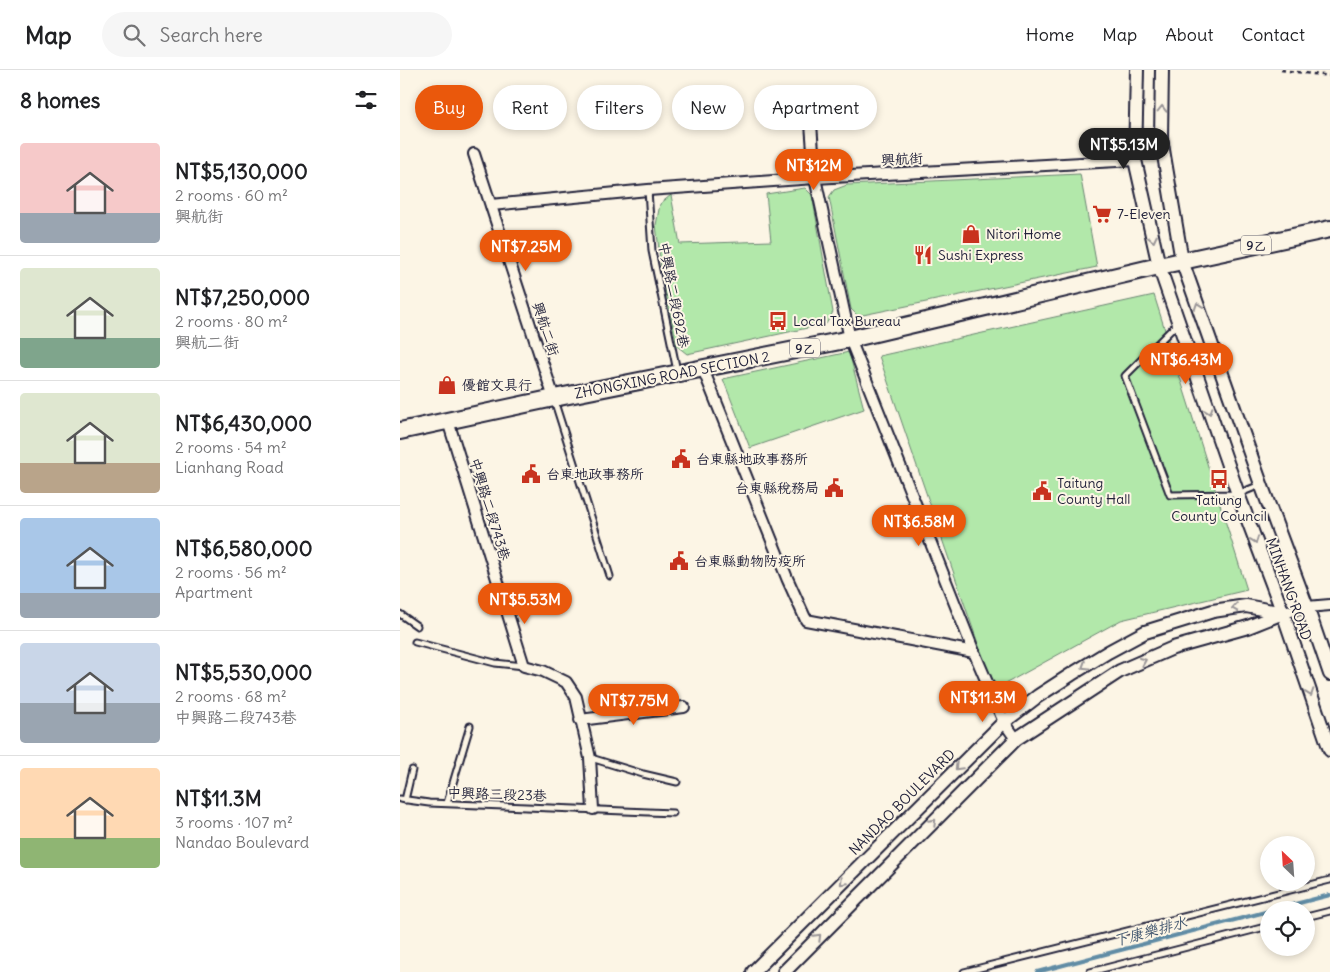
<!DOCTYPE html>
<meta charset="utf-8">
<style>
body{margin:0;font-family:Delius,"LXGW WenKai TC",sans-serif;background:#f6f6f6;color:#202124;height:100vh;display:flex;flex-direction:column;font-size:19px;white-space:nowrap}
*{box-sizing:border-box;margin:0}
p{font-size:16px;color:#757577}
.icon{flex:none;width:28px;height:28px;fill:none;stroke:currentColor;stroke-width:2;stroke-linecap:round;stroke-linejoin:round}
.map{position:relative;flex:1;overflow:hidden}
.sheet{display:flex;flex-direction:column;background:#fff;width:400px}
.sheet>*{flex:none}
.banner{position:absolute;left:15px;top:15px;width:475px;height:45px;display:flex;gap:10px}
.needle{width:32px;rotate:335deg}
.tools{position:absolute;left:860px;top:766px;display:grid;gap:10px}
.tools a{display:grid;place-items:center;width:55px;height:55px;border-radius:50%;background:#fff;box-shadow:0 2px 8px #0003;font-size:25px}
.price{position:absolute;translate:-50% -42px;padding:0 11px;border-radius:18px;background:#ea580c;color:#fff;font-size:16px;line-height:32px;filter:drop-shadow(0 1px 2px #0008)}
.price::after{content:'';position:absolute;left:50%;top:30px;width:15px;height:11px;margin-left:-8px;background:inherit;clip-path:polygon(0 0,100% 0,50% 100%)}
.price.active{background:#222;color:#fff}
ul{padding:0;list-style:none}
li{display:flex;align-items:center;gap:15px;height:125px;padding:0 20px}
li+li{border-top:1px solid #e0e0e0}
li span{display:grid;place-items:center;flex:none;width:140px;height:100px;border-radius:5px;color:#555}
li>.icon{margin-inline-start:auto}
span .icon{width:60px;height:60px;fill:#fffc;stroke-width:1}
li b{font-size:21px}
h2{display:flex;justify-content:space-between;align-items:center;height:60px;padding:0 20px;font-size:21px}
.chip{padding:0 18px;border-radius:22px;background:#fff;box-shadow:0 2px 8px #0003;font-size:18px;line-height:45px}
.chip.active{background:#ea580c;color:#fff}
header{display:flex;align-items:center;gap:30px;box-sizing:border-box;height:70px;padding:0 25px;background:#fff;border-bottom:1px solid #e0e0e0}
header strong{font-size:24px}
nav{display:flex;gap:28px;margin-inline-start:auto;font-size:18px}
.search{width:350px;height:45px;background:#f6f6f6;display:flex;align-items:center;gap:12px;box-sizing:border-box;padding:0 18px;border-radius:28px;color:#757577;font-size:19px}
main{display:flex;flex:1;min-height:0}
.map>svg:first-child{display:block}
.green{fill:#b2e8aa;stroke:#6a8572}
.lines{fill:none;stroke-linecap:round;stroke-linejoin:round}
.stream{stroke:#618ca5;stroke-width:4}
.service-casing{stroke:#22223b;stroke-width:9}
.minor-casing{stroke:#22223b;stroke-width:14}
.tertiary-casing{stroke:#22223b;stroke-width:16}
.primary-casing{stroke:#22223b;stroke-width:20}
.path{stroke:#22223b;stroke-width:2.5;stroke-dasharray:4 4;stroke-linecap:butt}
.service{stroke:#fcf5e5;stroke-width:5}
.minor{stroke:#fcf5e5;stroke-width:10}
.tertiary{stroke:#fcf5e5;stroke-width:12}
.primary{stroke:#fcf5e5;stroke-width:16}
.oneway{stroke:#9a9698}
.labels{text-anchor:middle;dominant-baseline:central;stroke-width:4;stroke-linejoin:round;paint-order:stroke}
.shield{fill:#fcf5e5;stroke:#63616e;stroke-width:1}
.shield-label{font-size:12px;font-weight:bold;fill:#22223b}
.street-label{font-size:14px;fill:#22223b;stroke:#fcf5e5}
.poi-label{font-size:14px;fill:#22223b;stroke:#fcf5e5;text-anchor:start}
.water-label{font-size:15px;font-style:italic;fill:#425770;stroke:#fcf5e5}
</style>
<header>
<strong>Map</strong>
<div class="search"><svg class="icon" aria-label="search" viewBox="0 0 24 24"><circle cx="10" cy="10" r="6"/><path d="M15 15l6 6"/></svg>Search here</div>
<nav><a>Home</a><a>Map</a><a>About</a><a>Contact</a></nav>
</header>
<main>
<section class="sheet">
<h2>8 homes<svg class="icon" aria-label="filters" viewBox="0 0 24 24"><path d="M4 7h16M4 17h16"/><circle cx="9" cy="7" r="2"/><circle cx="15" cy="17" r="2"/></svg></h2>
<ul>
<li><span style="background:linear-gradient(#f6c9c9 70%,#9aa5b1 0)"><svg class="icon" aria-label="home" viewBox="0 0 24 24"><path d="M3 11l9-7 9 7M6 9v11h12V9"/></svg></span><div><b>NT$5,130,000</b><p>2 rooms · 60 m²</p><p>興航街</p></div></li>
<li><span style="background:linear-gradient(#dfe7d0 70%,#7fa58c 0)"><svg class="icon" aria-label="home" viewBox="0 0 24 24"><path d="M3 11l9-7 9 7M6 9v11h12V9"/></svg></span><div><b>NT$7,250,000</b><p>2 rooms · 80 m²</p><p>興航二街</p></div></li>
<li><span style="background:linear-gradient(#dfe7d0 70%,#b9a48a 0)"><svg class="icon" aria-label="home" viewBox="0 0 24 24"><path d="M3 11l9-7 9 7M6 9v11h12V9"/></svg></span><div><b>NT$6,430,000</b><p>2 rooms · 54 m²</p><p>Lianhang Road</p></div></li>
<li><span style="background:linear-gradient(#a9c7e8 75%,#9aa5b1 0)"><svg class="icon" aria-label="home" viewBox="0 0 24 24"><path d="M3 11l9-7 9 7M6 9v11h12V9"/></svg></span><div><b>NT$6,580,000</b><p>2 rooms · 56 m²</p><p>Apartment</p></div></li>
<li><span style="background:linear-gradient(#c9d6e8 60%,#9aa5b1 0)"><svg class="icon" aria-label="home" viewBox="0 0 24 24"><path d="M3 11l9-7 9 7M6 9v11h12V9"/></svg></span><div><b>NT$5,530,000</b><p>2 rooms · 68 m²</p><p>中興路二段743巷</p></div></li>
<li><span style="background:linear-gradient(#ffd9b3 70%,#8fb573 0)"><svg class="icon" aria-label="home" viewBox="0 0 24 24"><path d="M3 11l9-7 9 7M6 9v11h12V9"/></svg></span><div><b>NT$11.3M</b><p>3 rooms · 107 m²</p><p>Nandao Boulevard</p></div></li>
</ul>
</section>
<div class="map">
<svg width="930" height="902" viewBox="0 0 930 902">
<rect width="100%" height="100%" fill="#fcf5e5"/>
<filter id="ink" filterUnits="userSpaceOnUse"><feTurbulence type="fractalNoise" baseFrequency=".02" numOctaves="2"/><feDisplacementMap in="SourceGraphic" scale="10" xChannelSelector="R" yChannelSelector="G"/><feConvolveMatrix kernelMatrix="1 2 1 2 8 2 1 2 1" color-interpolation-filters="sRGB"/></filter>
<g filter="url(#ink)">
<!-- green -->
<g class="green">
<path d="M680 104 697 197 458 246 451 239 429 127 434 120 447 115Z"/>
<path d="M405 118 412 125 433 242 426 254 287 284 277 276 262 205 256 155 260 134 271 125 280 174 371 171 366 124Z"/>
<path d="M754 225 847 520 721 550 594 620 479 286Z"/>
<path d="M449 282 464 339 350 378 323 309Z"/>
</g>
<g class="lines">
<!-- stream -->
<g class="stream">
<path d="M872 840 930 825"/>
<path d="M637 902 869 841"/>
</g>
<!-- service casing -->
<g class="service-casing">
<g id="service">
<path d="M248 120 252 181 277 301"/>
<path d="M778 253 725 306 770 425 838 424 860 415"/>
<path d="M154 330 210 506"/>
<path d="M0 544 17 556"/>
<path d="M15 572 95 593 124 596"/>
<path d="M191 688 243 704 277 712"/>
<path d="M0 729 29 733 273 743"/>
<path d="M5 730 12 700"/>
<path d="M47 733 70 656"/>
<path d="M906 847 930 841"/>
<path d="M564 902 930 810"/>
<path d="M690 902 869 856"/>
</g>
</g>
<!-- minor casing -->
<g class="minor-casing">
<g id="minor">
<path d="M410 40 415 108 450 269 574 582 604 652 616 669"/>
<path d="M74 84 154 328"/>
<path d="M91 135 248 120 415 108 735 90"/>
<path d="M303 299 387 508 406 550 574 582"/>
<path d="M48 351 124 596 143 601 166 612 176 627 190 688 193 739"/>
<path d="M883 543 907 537 930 535"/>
<path d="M180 650 284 637"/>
</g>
</g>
<!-- tertiary casing -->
<g class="tertiary-casing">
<g id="tertiary">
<path d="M737 0 735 90 759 196 838 424 883 543 930 680"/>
<path d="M762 0 761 68 782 191 861 414 907 537 930 604"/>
<path d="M353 902 604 652 638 626 672 604 708 582 745 562 813 541 846 536 883 543"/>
<path d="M384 902 616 669 720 601 773 578 848 557 883 543"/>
</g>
</g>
<!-- primary casing -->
<g class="primary-casing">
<path id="primary" d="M0 361 154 328 450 269 759 196 930 159"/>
</g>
<!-- path -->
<path class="path" d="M881 0 930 6"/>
<!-- service -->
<use href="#service" class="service"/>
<!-- minor -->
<use href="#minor" class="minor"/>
<!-- tertiary -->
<use href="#tertiary" class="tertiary"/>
<!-- primary -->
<use href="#primary" class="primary"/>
</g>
<!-- one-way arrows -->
<defs><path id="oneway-chevron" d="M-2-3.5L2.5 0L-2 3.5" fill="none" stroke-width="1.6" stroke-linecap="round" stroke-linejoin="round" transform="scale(1.25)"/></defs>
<g class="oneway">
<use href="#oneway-chevron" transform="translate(762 39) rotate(-89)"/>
<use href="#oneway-chevron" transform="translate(753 169) rotate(77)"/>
<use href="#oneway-chevron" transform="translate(798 236) rotate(-109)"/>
<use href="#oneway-chevron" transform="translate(809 341) rotate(71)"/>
<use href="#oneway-chevron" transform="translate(855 470) rotate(70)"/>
<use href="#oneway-chevron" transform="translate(835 538) rotate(171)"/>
<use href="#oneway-chevron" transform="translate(743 591) rotate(-23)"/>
<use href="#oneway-chevron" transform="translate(685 596) rotate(148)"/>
<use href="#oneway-chevron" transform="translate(910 623) rotate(71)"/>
<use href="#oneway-chevron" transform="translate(558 697) rotate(135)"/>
<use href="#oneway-chevron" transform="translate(533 752) rotate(-45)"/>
<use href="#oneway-chevron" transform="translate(443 812) rotate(135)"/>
<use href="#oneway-chevron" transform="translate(418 867) rotate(-45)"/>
</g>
</g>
<!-- icons -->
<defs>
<g id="supermarket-bare" transform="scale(1.5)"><path d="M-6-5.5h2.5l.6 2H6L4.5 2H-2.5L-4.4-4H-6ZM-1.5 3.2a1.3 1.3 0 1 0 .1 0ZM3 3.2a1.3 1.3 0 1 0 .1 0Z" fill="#c8321e" stroke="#fcf5e5" stroke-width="2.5" paint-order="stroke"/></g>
<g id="shop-bare" transform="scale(1.5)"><path d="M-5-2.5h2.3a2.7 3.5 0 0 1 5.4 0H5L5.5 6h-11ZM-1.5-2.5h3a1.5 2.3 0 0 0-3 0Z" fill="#c8321e" stroke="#fcf5e5" stroke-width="2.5" paint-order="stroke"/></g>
<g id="restaurant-bare" transform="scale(1.5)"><path d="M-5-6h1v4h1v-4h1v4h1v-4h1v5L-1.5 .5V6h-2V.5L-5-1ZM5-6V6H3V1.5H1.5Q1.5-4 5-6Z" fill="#c8321e" stroke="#fcf5e5" stroke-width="2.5" paint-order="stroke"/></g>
<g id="bus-bare" transform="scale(1.5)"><path d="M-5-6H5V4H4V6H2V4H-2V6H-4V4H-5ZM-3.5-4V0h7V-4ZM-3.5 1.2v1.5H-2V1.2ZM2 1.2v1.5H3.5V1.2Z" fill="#c8321e" stroke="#fcf5e5" stroke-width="2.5" paint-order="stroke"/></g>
<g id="civic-bare" transform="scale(1.5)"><path d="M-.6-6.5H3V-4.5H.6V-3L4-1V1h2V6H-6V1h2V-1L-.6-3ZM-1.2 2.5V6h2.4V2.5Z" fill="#c8321e" stroke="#fcf5e5" stroke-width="2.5" paint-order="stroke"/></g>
</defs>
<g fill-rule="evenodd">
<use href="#supermarket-bare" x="702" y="144"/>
<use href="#shop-bare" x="571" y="164"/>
<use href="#restaurant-bare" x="523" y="185"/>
<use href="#bus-bare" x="378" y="251"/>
<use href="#shop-bare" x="47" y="315"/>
<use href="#civic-bare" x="281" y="389"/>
<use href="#civic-bare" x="131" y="404"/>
<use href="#bus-bare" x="819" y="409"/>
<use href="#civic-bare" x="434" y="418"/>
<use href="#civic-bare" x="642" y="421"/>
<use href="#civic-bare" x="279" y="491"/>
</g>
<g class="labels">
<!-- shield labels -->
<g class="shield">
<rect x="841" y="165.5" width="30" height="19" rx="4"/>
<rect x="390" y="268.5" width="30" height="19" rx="4"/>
</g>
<g class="shield-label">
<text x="856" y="175">9乙</text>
<text x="405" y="278">9乙</text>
</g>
<!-- street labels -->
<g class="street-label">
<text transform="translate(502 89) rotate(-3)">興航街</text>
<text transform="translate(274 225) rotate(79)">中興路二段692巷</text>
<text transform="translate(146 259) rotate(72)">興航二街</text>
<text transform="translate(272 305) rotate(-11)">ZHONGXING ROAD SECTION 2</text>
<text transform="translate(90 439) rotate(73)">中興路二段743巷</text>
<text transform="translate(889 519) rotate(70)">MINHANG ROAD</text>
<text transform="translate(97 724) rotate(2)">中興路三段23巷</text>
<text transform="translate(502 732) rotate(-45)">NANDAO BOULEVARD</text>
</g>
<!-- poi labels -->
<g class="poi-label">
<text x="717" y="144">7-Eleven</text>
<text x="586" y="164">Nitori Home</text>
<text x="538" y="185">Sushi Express</text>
<text x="393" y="251">Local Tax Bureau</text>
<text x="62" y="315">優館文具行</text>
<text x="296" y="389">台東縣地政事務所</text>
<text x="146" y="404">台東地政事務所</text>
<text x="657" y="413">Taitung<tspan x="657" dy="16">County Hall</tspan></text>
<text x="419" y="418" text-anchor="end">台東縣稅務局</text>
<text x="819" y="430" text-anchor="middle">Tatiung<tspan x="819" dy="16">County Council</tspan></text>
<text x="294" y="491">台東縣動物防疫所</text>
</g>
<!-- water labels -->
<g class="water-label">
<text transform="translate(750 861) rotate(-15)">下康樂排水</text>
</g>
</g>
</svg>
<div class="tools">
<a><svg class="needle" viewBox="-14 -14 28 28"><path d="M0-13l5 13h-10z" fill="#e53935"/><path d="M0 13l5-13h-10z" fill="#757577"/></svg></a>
<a><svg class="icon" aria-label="locate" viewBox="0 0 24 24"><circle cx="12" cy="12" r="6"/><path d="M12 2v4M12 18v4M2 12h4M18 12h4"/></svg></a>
</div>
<b class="price active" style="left:724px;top:100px">NT$5.13M</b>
<b class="price" style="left:414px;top:121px">NT$12M</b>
<b class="price" style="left:126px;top:202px">NT$7.25M</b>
<b class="price" style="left:786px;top:315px">NT$6.43M</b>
<b class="price" style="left:519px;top:477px">NT$6.58M</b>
<b class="price" style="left:125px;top:555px">NT$5.53M</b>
<b class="price" style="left:583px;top:653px">NT$11.3M</b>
<b class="price" style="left:234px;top:656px">NT$7.75M</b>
<div class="banner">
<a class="chip active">Buy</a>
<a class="chip">Rent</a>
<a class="chip">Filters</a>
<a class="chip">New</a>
<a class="chip">Apartment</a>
</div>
</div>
</main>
